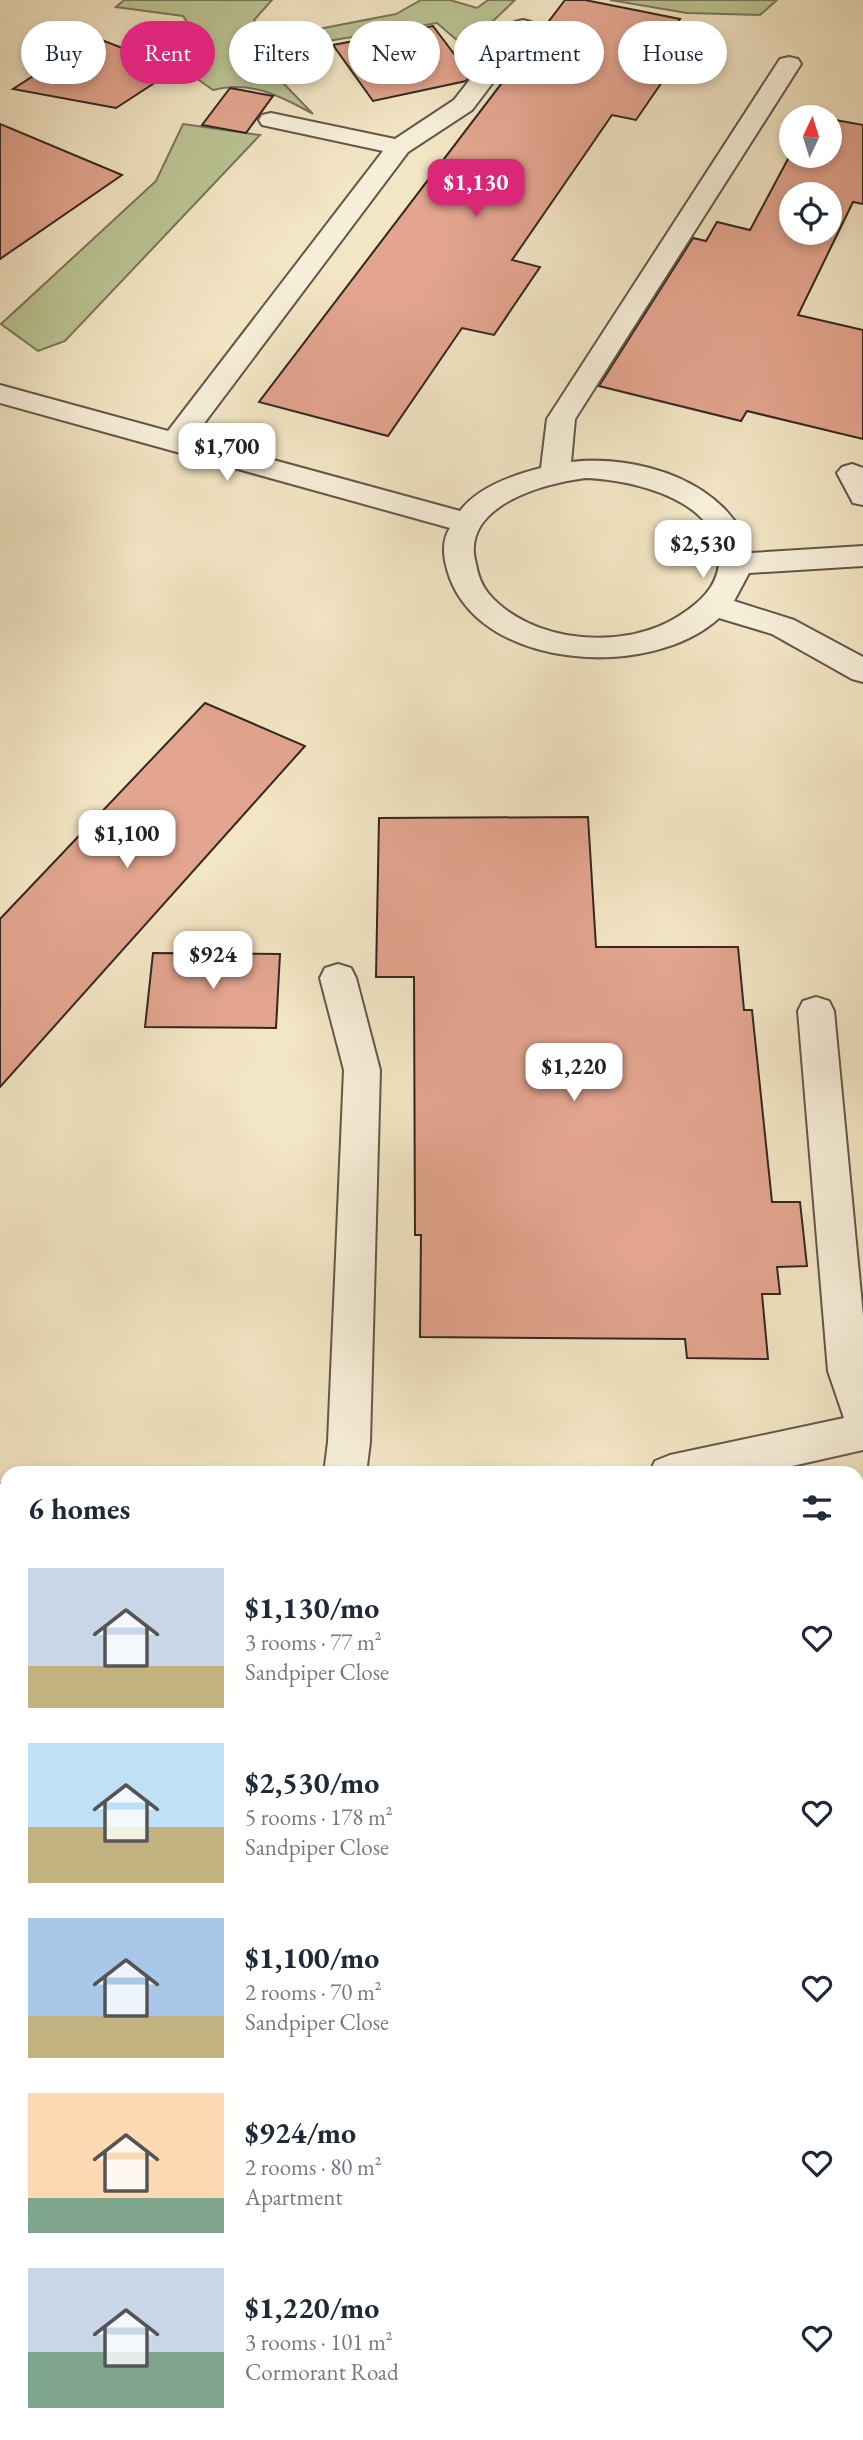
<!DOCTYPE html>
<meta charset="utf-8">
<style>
body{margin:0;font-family:"EB Garamond",serif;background:#f2f2f3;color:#1f2937;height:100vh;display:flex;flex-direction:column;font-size:26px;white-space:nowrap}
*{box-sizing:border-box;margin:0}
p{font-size:23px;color:#747a83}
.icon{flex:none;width:38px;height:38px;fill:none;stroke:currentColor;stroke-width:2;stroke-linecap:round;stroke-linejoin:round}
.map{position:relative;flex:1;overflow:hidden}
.details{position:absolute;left:0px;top:1466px;width:864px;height:975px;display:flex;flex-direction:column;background:#fff;border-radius:21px 21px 0 0;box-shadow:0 4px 10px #0003}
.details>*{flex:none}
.banner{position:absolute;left:21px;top:21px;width:822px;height:63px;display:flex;gap:14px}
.needle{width:46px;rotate:4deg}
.tools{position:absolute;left:779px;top:105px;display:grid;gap:14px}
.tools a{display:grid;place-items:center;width:63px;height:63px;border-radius:50%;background:#fff;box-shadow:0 4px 10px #0003;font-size:35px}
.price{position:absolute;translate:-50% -60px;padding:0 16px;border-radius:14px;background:#fff;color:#222;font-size:23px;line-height:46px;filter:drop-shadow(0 2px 4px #0008)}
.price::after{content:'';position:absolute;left:50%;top:42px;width:21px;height:16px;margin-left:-10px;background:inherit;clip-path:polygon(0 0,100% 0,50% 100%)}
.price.on{background:#db2777;color:#fff}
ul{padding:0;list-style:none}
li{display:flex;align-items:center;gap:21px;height:175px;padding:0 28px}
li span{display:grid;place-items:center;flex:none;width:196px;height:140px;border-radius:0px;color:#555}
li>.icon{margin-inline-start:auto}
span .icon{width:84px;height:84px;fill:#fffc;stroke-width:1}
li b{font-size:30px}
h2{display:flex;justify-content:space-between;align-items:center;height:84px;padding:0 28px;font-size:30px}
.pill{padding:0 24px;border-radius:32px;background:#fff;box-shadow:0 4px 10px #0003;font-size:24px;line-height:63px}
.pill.on{background:#db2777;color:#fff}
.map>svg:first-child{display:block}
.green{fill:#bbc494;stroke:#78765a;stroke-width:2}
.building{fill:#e3a58f;stroke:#342721;stroke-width:2;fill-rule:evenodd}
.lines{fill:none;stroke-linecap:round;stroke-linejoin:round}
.minor-casing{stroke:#64574a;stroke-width:4}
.minor{fill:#f7efd9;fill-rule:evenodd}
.rail-casing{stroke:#342721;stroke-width:9}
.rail{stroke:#f7efd9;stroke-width:6;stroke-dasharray:19;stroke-linecap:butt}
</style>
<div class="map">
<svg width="863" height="2440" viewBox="0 0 863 2440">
<rect width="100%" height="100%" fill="#f3e6c5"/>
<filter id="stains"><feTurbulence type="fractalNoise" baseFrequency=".00286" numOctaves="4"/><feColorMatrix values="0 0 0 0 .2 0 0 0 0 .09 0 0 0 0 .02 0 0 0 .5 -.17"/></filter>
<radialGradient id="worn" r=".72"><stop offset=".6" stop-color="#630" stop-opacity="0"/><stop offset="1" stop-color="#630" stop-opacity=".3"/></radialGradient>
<!-- green -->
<g class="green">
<path d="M124 0H272L254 20 284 84 313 114C281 96 250 80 213 90L193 76 204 48 183 16 116 7Z"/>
<path d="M421 0H450L477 8 488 0H515L493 21 458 41 437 23 310 44 303 32 396 14Z"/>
<path d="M610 0H777L760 15 687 13Z"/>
<path d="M183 124 260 135 65 341 38 351 1 324 156 181Z"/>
</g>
<!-- building -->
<g class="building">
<path d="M565 0H585L680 19 660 48 682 53 636 120 612 115 512 260 540 267 494 335 462 328 388 436 259 402Z"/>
<path d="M433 26 470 75 466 81 373 101 333 45Z"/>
<path d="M94 37 176 69 116 108 13 89Z"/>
<path d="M230 88 273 96 246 133 202 125Z"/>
<path d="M830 119 863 125V204L853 202 798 315 863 330V439L747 411 741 421 599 386 693 238 706 241 717 222 750 230 789 157 830 156ZM791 194H830V233H791Z"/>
<path d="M0 124 122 175 0 259Z"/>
<path d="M205 703 305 746 0 1087V919Z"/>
<path d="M588 817 596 947H738L744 1010H752L772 1202H800L807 1266 777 1267 780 1294H762L768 1359 687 1358 685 1339 420 1337 421 1235H415L414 977H376L379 818Z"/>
<path d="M153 953 280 954 276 1028 145 1027Z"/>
</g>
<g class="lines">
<!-- minor casing -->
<g class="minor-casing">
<g id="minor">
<path d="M523 20 531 22 535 27 472 110 408 152 193 438 460 511C478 487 513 475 541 468L547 419 780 59 789 57 798 59 801 64 575 419 571 462C637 454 730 481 750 553L863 546V566L749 573 734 601 794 620 863 657V682L852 679 772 634 719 618C651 681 474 671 447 569 443 555 442 540 450 528L0 403V385L168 431 383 151 262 125 259 120 262 115 271 113 395 139 454 100 515 22ZM586 478C634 480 722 500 719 563 717 588 699 603 679 616 625 651 531 644 488 593 481 584 478 575 476 564 459 506 544 483 586 478Z"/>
<path d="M852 464 863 468V505L853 503 837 473 842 467Z"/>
<path d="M338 964 351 968 356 978 380 1070 370 1442 366 1474H324L328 1442 344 1070 320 978 325 968Z"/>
<path d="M816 997 829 1001 834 1011 863 1316V1450L757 1474H649L655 1461 670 1455 844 1418 828 1371 798 1011 803 1001Z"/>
<path d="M0 1484 7 1485V1523L0 1522Z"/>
<path d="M863 1509V1547L858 1548V1510Z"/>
<path d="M0 1569 7 1570V1610L0 1609Z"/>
<path d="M0 1907 7 1908V1956L0 1955Z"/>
<path d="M858 2007 863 2008V2056L858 2055Z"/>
</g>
</g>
<!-- minor -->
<use href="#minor" class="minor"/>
<!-- rail casing -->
<g class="rail-casing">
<g id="rail">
<path d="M858 1678 863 1677"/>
<path d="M0 1742H7"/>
</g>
</g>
<!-- rail -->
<use href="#rail" class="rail"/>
</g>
<rect width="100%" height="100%" filter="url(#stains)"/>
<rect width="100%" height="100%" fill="url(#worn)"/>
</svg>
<div class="tools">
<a><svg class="needle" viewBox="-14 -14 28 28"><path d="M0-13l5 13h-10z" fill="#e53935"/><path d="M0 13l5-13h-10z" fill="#747a83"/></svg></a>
<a><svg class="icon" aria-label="locate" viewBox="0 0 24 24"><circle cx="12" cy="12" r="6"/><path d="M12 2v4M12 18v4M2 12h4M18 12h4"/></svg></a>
</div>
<b class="price on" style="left:476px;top:219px">$1,130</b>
<b class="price" style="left:227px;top:483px">$1,700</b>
<b class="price" style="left:703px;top:580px">$2,530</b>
<b class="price" style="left:127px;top:870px">$1,100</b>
<b class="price" style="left:213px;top:991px">$924</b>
<b class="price" style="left:574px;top:1103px">$1,220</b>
<div class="banner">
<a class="pill">Buy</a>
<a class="pill on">Rent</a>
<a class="pill">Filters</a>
<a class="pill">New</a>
<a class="pill">Apartment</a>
<a class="pill">House</a>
</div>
<section class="details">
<h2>6 homes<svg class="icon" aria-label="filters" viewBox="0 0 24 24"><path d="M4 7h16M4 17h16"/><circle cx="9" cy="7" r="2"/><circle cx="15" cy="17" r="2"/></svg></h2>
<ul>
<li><span style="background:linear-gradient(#c9d6e8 70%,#c2b280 0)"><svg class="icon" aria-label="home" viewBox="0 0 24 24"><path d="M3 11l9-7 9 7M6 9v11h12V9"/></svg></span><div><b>$1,130/mo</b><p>3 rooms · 77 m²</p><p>Sandpiper Close</p></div><svg class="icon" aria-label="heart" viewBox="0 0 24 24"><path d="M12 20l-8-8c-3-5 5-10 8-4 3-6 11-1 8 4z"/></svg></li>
<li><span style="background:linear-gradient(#bfe0f5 60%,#c2b280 0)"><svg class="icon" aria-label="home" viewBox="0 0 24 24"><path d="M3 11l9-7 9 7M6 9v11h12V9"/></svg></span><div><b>$2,530/mo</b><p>5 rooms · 178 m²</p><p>Sandpiper Close</p></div><svg class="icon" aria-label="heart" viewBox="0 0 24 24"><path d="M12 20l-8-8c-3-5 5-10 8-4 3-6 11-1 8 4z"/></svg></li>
<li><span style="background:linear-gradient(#a9c7e8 70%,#c2b280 0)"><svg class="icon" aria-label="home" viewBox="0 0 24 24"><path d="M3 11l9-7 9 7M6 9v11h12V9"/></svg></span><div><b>$1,100/mo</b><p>2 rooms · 70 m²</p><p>Sandpiper Close</p></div><svg class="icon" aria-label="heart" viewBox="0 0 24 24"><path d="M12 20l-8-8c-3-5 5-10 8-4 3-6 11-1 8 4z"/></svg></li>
<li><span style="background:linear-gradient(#ffd9b3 75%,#7fa58c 0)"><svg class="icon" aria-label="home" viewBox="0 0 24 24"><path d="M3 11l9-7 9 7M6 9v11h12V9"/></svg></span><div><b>$924/mo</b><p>2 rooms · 80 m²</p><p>Apartment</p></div><svg class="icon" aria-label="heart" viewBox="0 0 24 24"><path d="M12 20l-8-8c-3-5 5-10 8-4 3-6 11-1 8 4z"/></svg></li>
<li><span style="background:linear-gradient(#c9d6e8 60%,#7fa58c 0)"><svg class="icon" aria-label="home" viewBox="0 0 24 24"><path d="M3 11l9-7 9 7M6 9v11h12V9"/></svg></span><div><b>$1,220/mo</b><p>3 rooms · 101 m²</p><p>Cormorant Road</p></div><svg class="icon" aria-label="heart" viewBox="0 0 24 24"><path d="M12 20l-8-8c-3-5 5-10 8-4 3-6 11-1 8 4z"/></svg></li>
</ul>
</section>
</div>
